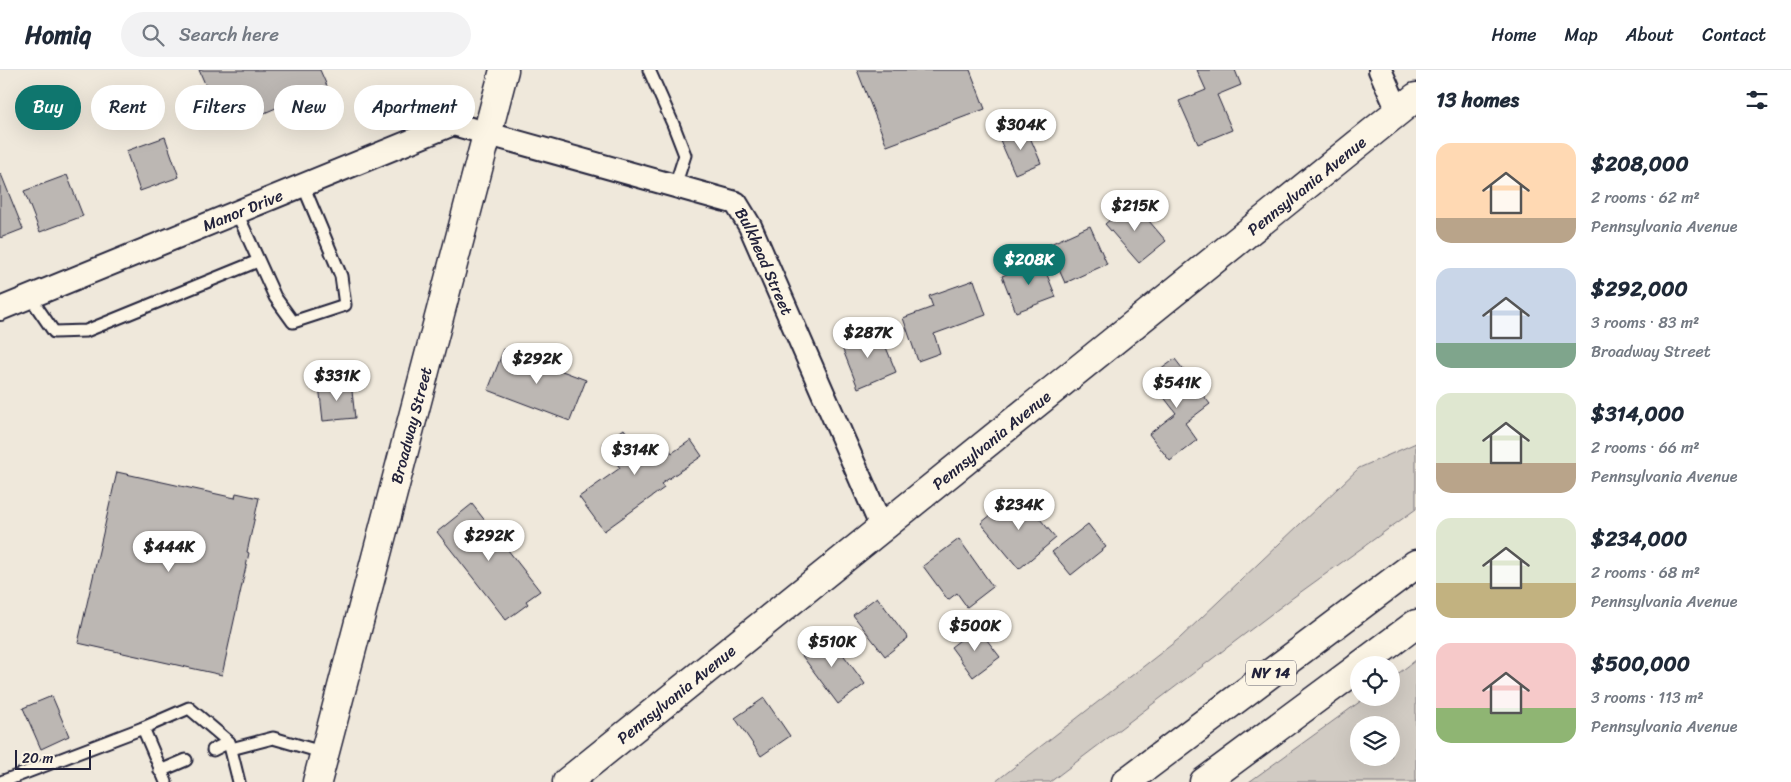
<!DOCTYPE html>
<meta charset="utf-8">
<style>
body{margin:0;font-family:Sriracha,sans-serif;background:#f2f2f3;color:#1f2937;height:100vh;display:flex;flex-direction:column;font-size:19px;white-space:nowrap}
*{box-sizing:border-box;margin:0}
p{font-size:16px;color:#747a83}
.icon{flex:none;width:28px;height:28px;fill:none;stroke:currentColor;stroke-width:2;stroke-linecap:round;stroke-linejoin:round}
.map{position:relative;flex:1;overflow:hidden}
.sheet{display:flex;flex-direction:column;background:#fff;width:375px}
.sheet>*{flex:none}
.top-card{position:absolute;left:15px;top:15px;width:475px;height:45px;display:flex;gap:10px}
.tools{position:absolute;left:1350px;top:586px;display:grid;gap:10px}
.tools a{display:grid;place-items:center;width:50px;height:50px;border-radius:50%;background:#fff;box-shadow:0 5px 20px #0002;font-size:25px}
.scale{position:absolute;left:15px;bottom:12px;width:76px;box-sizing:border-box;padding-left:5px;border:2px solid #22223b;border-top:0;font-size:14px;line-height:18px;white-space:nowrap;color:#22223b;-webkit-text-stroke:4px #fcf5e5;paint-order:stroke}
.price{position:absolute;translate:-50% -42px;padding:0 11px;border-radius:18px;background:#fff;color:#222;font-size:16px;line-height:32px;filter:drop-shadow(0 1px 2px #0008)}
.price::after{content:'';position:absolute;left:50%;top:30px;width:15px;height:11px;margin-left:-8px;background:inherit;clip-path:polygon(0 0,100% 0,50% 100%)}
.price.current{background:#0f766e;color:#fff}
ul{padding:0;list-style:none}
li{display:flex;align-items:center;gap:15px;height:125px;padding:0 20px}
li span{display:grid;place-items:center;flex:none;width:140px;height:100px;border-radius:15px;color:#555}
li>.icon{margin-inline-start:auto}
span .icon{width:60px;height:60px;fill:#fffc;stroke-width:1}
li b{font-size:21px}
h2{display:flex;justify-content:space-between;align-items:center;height:60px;padding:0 20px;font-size:21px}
.pill{padding:0 18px;border-radius:22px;background:#fff;box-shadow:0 5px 20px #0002;font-size:18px;line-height:45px}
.pill.current{background:#0f766e;color:#fff}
header{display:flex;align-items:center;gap:30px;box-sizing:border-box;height:70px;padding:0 25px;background:#fff;border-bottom:1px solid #e0e1e3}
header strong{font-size:24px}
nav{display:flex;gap:28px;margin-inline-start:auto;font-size:18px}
.search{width:350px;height:45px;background:#f2f2f3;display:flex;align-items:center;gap:12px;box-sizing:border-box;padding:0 18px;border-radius:28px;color:#747a83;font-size:19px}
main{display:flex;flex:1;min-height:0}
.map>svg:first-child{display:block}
.green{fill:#d1cbc3;stroke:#7a767f;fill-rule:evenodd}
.building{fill:#bcb7b3;stroke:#22223b}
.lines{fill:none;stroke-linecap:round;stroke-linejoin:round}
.service-casing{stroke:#22223b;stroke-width:15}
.minor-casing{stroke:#22223b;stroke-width:26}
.tertiary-casing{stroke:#22223b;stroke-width:31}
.secondary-casing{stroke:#22223b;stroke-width:31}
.primary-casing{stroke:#22223b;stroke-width:31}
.service{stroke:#fcf5e5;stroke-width:11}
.minor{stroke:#fcf5e5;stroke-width:22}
.tertiary{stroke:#fcf5e5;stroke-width:28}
.secondary{stroke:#fcf5e5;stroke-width:28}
.primary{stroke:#fcf5e5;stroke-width:28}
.labels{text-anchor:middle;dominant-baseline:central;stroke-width:4;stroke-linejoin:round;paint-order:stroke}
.shield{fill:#fcf5e5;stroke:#63616e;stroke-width:1}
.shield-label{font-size:15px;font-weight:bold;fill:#22223b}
.street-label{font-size:16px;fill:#22223b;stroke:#fcf5e5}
</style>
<header>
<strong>Homiq</strong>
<div class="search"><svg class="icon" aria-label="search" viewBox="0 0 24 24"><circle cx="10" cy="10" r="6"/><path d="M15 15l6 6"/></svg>Search here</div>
<nav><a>Home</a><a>Map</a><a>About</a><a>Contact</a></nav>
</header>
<main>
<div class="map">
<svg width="1416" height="712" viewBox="0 0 1416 712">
<rect width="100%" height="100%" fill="#efe8db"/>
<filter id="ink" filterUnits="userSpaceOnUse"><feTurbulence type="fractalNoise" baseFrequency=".02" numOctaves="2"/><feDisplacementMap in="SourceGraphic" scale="10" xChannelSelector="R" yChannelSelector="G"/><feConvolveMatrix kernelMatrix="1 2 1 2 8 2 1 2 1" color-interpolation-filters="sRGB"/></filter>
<g filter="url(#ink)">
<!-- green -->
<g class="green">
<path d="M1416 373V439L1291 529 1050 712H995L1180 568 1359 398Z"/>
<path d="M1416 590V712H1249L1365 628H1391V609ZM1359 655H1391V688H1359Z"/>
</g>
<!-- building -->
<g class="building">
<path d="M199 0H320L327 16 225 60Z"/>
<path d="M857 0H970L985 39 887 76Z"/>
<path d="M1197 0H1235L1241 15 1217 25 1232 60 1198 74 1179 31 1206 20Z"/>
<path d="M1026 58 1041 93 1015 104 1000 70Z"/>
<path d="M165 67 179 107 140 121 126 81Z"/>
<path d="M1 104 23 159 0 168V105Z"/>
<path d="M67 105 83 146 40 162 24 121Z"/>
<path d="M1132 131 1166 171 1139 193 1105 154Z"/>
<path d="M1090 156 1107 194 1065 213 1048 175Z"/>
<path d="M1041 190 1056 227 1016 242 1002 206Z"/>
<path d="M974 210 986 245 934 264 940 283 918 291 903 248 933 237 929 226Z"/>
<path d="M879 260 896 302 858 318 841 275Z"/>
<path d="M504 279 586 310 570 351 488 320Z"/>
<path d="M1175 289 1210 334 1185 353 1197 370 1170 391 1149 364 1176 343 1149 308Z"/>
<path d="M351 312 355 348 323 351 319 315Z"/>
<path d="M624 359 638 379 659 364 672 383 691 370 702 386 661 414 664 418 604 461 579 427 620 398 603 374Z"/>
<path d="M117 402 235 428 236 423 259 428 247 482 249 483 222 605 78 573Z"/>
<path d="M1018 423 1056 468 1019 499 981 453Z"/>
<path d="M472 434 540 521 526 531 528 534 506 550 437 462Z"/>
<path d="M1088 454 1106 477 1071 505 1052 482Z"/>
<path d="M959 469 993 517 967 537 957 523 948 530 923 496Z"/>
<path d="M877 527 908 568 885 586 853 545Z"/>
<path d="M977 557 1000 587 973 607 951 577Z"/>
<path d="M827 563 865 614 838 634 800 583Z"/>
<path d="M52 626 69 666 41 679 23 638Z"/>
<path d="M764 628 790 666 761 686 735 648Z"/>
</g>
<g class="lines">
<!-- service casing -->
<g class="service-casing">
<g id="service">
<path d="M649 0 673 54 685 85 675 116"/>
<path d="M237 143 275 227 293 252 345 235 341 206 303 115"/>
<path d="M30 227 54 262 86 261 258 191"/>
<path d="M143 658 166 712"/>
<path d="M231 679 273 668 325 683"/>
<path d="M213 680 229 672"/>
<path d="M160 701 186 690"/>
<path d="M1 712 143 658 189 638 229 672 239 712"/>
</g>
</g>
<!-- minor casing -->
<g class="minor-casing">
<g id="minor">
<path d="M1380 0 1398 41"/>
<path id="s1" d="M0 239 453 54 736 133 750 156 882 458"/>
</g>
</g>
<!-- tertiary casing -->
<g class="tertiary-casing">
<g id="tertiary">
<path id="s2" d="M317 712 504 0"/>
</g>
</g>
<!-- secondary casing -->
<g class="secondary-casing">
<g id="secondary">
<path id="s3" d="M567 712 1416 27"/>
</g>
</g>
<!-- primary casing -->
<g class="primary-casing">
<g id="primary">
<path d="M1361 595 1416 554"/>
<path d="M1126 712 1416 494"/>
<path d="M1204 712 1359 597"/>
</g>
</g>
<!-- service -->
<use href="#service" class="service"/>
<!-- minor -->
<use href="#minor" class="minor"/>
<!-- tertiary -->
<use href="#tertiary" class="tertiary"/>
<!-- secondary -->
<use href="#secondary" class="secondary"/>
<!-- primary -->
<use href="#primary" class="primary"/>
</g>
</g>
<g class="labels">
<!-- shield labels -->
<rect class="shield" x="1246" y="590.5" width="50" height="25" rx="4"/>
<g class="shield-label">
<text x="1271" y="603">NY 14</text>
</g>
<!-- street labels -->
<g class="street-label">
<text stroke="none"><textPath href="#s3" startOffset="950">Pennsylvania Avenue</textPath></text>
<text stroke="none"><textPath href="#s1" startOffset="262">Manor Drive</textPath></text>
<text stroke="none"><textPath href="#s1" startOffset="848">Bulkhead Street</textPath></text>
<text stroke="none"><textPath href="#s2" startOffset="369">Broadway Street</textPath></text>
<text stroke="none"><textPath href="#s3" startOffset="545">Pennsylvania Avenue</textPath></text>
<text stroke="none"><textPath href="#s3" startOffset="140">Pennsylvania Avenue</textPath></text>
</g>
</g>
</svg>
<div class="tools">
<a><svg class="icon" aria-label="locate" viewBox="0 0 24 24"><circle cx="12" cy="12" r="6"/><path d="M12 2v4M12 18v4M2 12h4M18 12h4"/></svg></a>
<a><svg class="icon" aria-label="layers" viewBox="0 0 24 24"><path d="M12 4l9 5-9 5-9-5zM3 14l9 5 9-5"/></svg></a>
</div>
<div class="scale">20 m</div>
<b class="price" style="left:1021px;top:81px">$304K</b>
<b class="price" style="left:1135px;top:162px">$215K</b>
<b class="price current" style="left:1029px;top:216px">$208K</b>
<b class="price" style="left:868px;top:289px">$287K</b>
<b class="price" style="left:537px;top:315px">$292K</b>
<b class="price" style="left:337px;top:332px">$331K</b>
<b class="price" style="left:1177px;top:339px">$541K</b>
<b class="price" style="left:635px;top:406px">$314K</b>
<b class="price" style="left:1019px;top:461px">$234K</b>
<b class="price" style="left:489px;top:492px">$292K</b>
<b class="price" style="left:169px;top:503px">$444K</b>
<b class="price" style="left:975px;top:582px">$500K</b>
<b class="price" style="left:832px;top:598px">$510K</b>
<div class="top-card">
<a class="pill current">Buy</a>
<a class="pill">Rent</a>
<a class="pill">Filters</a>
<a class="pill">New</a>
<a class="pill">Apartment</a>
</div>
</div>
<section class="sheet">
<h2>13 homes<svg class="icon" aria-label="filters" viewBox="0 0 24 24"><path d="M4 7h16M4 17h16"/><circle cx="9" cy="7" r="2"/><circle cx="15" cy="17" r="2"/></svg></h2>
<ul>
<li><span style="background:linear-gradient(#ffd9b3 75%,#b9a48a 0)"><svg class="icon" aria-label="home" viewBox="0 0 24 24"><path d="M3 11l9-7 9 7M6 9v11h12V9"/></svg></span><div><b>$208,000</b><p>2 rooms · 62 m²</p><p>Pennsylvania Avenue</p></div></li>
<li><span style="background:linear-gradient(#c9d6e8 75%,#7fa58c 0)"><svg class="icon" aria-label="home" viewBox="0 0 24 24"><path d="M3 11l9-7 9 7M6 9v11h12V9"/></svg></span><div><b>$292,000</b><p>3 rooms · 83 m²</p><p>Broadway Street</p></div></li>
<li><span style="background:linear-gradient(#dfe7d0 70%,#b9a48a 0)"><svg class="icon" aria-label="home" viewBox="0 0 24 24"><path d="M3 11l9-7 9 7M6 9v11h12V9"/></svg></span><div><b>$314,000</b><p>2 rooms · 66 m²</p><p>Pennsylvania Avenue</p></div></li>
<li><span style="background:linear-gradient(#dfe7d0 65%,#c2b280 0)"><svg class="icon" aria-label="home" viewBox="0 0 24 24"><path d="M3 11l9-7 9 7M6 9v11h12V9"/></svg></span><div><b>$234,000</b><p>2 rooms · 68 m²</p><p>Pennsylvania Avenue</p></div></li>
<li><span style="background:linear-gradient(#f6c9c9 65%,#8fb573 0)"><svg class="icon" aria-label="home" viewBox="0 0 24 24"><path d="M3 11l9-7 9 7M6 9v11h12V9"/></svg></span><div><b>$500,000</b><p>3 rooms · 113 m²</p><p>Pennsylvania Avenue</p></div></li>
</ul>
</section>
</main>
